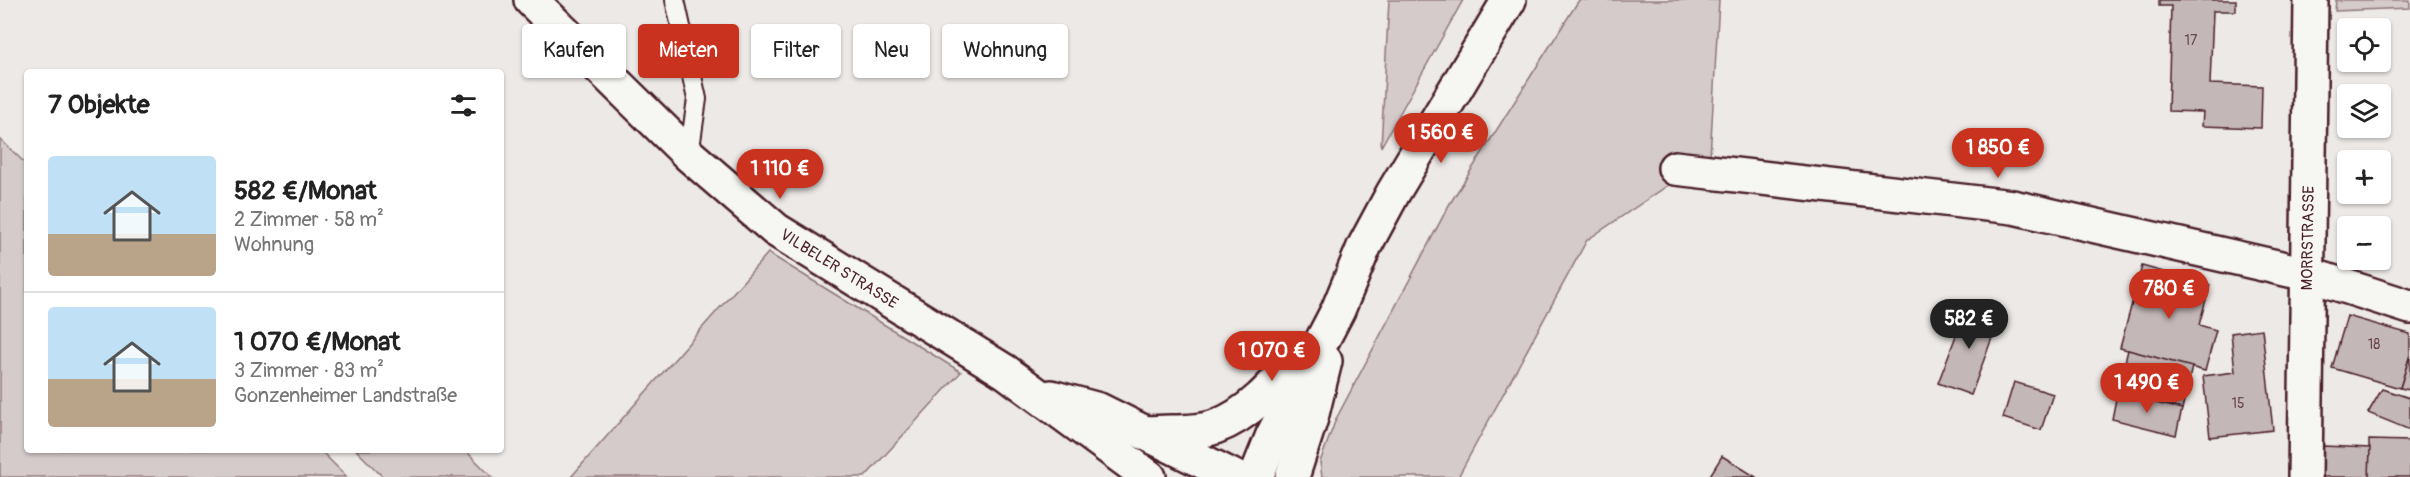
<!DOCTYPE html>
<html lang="de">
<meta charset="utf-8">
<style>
body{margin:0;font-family:Pangolin,sans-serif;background:#f6f6f6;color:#222;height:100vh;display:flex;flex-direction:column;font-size:22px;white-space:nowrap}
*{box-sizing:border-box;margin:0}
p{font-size:20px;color:#767676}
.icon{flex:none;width:33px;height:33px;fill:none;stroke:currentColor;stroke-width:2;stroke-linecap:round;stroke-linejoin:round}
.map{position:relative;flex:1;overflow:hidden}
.drawer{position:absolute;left:24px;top:69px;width:480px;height:384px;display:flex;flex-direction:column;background:#fff;border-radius:6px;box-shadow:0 2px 4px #0004}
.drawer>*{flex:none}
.banner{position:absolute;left:522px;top:24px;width:570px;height:54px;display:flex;gap:12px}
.buttons{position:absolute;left:2337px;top:18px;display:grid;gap:12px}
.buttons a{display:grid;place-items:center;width:54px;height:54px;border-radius:6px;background:#fff;box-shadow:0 2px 4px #0004;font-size:30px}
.price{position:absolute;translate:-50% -51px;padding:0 14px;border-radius:21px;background:#c8321e;color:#fff;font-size:20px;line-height:39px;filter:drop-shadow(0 2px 3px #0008)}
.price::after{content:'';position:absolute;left:50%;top:36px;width:18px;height:14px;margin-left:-9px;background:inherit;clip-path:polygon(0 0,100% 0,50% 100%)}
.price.current{background:#222;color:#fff}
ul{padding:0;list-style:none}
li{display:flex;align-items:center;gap:18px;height:150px;padding:0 24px}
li+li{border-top:2px solid #e0e0e0}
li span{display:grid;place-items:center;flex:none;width:168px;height:120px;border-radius:6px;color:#555}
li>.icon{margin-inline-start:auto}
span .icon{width:72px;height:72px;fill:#fffc;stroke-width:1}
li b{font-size:26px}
h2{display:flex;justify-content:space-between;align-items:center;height:72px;padding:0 24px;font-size:26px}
.chip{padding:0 21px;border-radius:6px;background:#fff;box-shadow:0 2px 4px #0004;font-size:21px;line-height:54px}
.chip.current{background:#c8321e;color:#fff}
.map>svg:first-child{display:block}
.green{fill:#d4cbca;stroke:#8f757a;stroke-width:1.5}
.building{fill:#c4b7b7;stroke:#4a1f2b;stroke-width:1.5}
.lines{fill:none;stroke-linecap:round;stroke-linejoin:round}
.service-casing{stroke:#4a1f2b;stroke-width:22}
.minor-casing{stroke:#4a1f2b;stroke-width:38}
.tertiary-casing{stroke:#4a1f2b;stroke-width:38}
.service{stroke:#f6f6f2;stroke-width:18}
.minor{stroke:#f6f6f2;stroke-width:33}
.tertiary{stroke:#f6f6f2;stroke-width:33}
.labels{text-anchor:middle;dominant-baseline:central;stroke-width:6;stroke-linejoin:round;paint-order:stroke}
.number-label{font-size:14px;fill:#68454e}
.street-label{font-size:16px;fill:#4a1f2b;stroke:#f6f6f2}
</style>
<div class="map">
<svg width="2410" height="477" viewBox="0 0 2410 477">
<rect width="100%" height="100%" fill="#ece9e6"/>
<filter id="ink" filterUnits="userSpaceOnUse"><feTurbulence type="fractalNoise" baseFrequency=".0167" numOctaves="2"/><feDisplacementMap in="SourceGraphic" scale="12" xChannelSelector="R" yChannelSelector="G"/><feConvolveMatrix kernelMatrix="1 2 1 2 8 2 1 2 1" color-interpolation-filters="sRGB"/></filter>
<g filter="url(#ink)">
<!-- green -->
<g class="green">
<path d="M1389 0H1463L1381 147Z"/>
<path d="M1579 0H1719L1710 157 1587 240 1458 477H1322L1320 462 1336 419 1449 205Z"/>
<path d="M2336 0H2410V8L2335 11Z"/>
<path d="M0 139 27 165V450H320L347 477H0Z"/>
<path d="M768 253 961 372 865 477H571Z"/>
<path d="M356 450H465L492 477H383Z"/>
</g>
<!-- building -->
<g class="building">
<path d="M2159 0H2236V11H2213L2210 84 2262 86 2261 128 2202 126 2203 112 2168 111 2171 6H2159Z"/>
<path d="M2142 266 2210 285 2199 325 2216 330 2205 371 2120 348Z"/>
<path d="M1968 304 2000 316 1971 395 1938 383Z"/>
<path d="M2347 316 2410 334V355L2400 388 2332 368Z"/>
<path d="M2262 329 2273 430 2210 437 2203 376 2235 372 2231 333Z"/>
<path d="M2128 350 2192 367 2182 409 2117 394Z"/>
<path d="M2410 355V390L2400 388Z"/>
<path d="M2014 382 2053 394 2041 430 2003 418Z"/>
<path d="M2382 389 2410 398V430L2368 413Z"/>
<path d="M2117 394 2182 409 2176 435 2112 419Z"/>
<path d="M2369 440 2410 441V477H2369Z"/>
<path d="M2323 446 2370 448 2369 477H2322Z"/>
<path d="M1722 456 1756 477H1709Z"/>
</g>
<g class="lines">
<!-- service casing -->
<g class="service-casing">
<path id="service" d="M675 0 697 99 689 155"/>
</g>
<!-- minor casing -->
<g class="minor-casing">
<g id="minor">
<path d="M1675 168 2013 207 2307 274 2410 307"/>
<path d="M2305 477 2311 0"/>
</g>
</g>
<!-- tertiary casing -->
<g class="tertiary-casing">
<g id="tertiary">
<path d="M531 0 689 155 776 230 1006 372 1149 477"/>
<path d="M1051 397 1099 410 1234 477"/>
<path d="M1149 433C1169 431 1196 434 1215 427 1251 414 1276 383 1300 355"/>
<path d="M1256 477 1273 435 1338 310 1364 247 1393 193 1509 0"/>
<path d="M1292 477 1311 418 1325 361"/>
</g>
</g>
<!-- service -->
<use href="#service" class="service"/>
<!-- minor -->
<use href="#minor" class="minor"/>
<!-- tertiary -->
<use href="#tertiary" class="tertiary"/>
</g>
</g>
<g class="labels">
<!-- number labels -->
<g class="number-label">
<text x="2191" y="40">17</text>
<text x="2374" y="344">18</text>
<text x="2238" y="403">15</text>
</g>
<!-- street labels -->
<g class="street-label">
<text transform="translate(2308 238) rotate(-89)">MORRSTRASSE</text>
<text transform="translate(839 269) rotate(32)">VILBELER STRASSE</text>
</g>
</g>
</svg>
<div class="buttons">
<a><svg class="icon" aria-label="locate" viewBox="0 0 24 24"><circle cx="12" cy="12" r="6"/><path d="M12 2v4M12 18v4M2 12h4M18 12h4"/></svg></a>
<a><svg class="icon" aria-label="layers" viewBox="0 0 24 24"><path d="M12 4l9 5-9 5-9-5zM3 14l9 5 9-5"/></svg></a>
<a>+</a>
<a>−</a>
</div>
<b class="price" style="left:1441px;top:164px">1 560 €</b>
<b class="price" style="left:1998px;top:179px">1 850 €</b>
<b class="price" style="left:780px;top:200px">1 110 €</b>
<b class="price" style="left:2169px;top:320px">780 €</b>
<b class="price current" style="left:1969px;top:350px">582 €</b>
<b class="price" style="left:1272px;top:382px">1 070 €</b>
<b class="price" style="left:2147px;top:414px">1 490 €</b>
<div class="banner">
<a class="chip">Kaufen</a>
<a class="chip current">Mieten</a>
<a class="chip">Filter</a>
<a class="chip">Neu</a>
<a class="chip">Wohnung</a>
</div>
<section class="drawer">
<h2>7 Objekte<svg class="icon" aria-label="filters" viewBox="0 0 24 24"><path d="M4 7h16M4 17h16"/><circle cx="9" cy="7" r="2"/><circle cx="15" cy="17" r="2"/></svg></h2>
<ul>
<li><span style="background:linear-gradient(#bfe0f5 65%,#b9a48a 0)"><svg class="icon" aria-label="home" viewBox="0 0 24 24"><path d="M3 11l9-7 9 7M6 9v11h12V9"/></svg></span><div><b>582 €/Monat</b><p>2 Zimmer · 58 m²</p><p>Wohnung</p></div></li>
<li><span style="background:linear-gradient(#bfe0f5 60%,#b9a48a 0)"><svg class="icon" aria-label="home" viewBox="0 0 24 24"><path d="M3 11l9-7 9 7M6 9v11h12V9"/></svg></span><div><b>1 070 €/Monat</b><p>3 Zimmer · 83 m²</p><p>Gonzenheimer Landstraße</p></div></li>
</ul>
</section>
</div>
